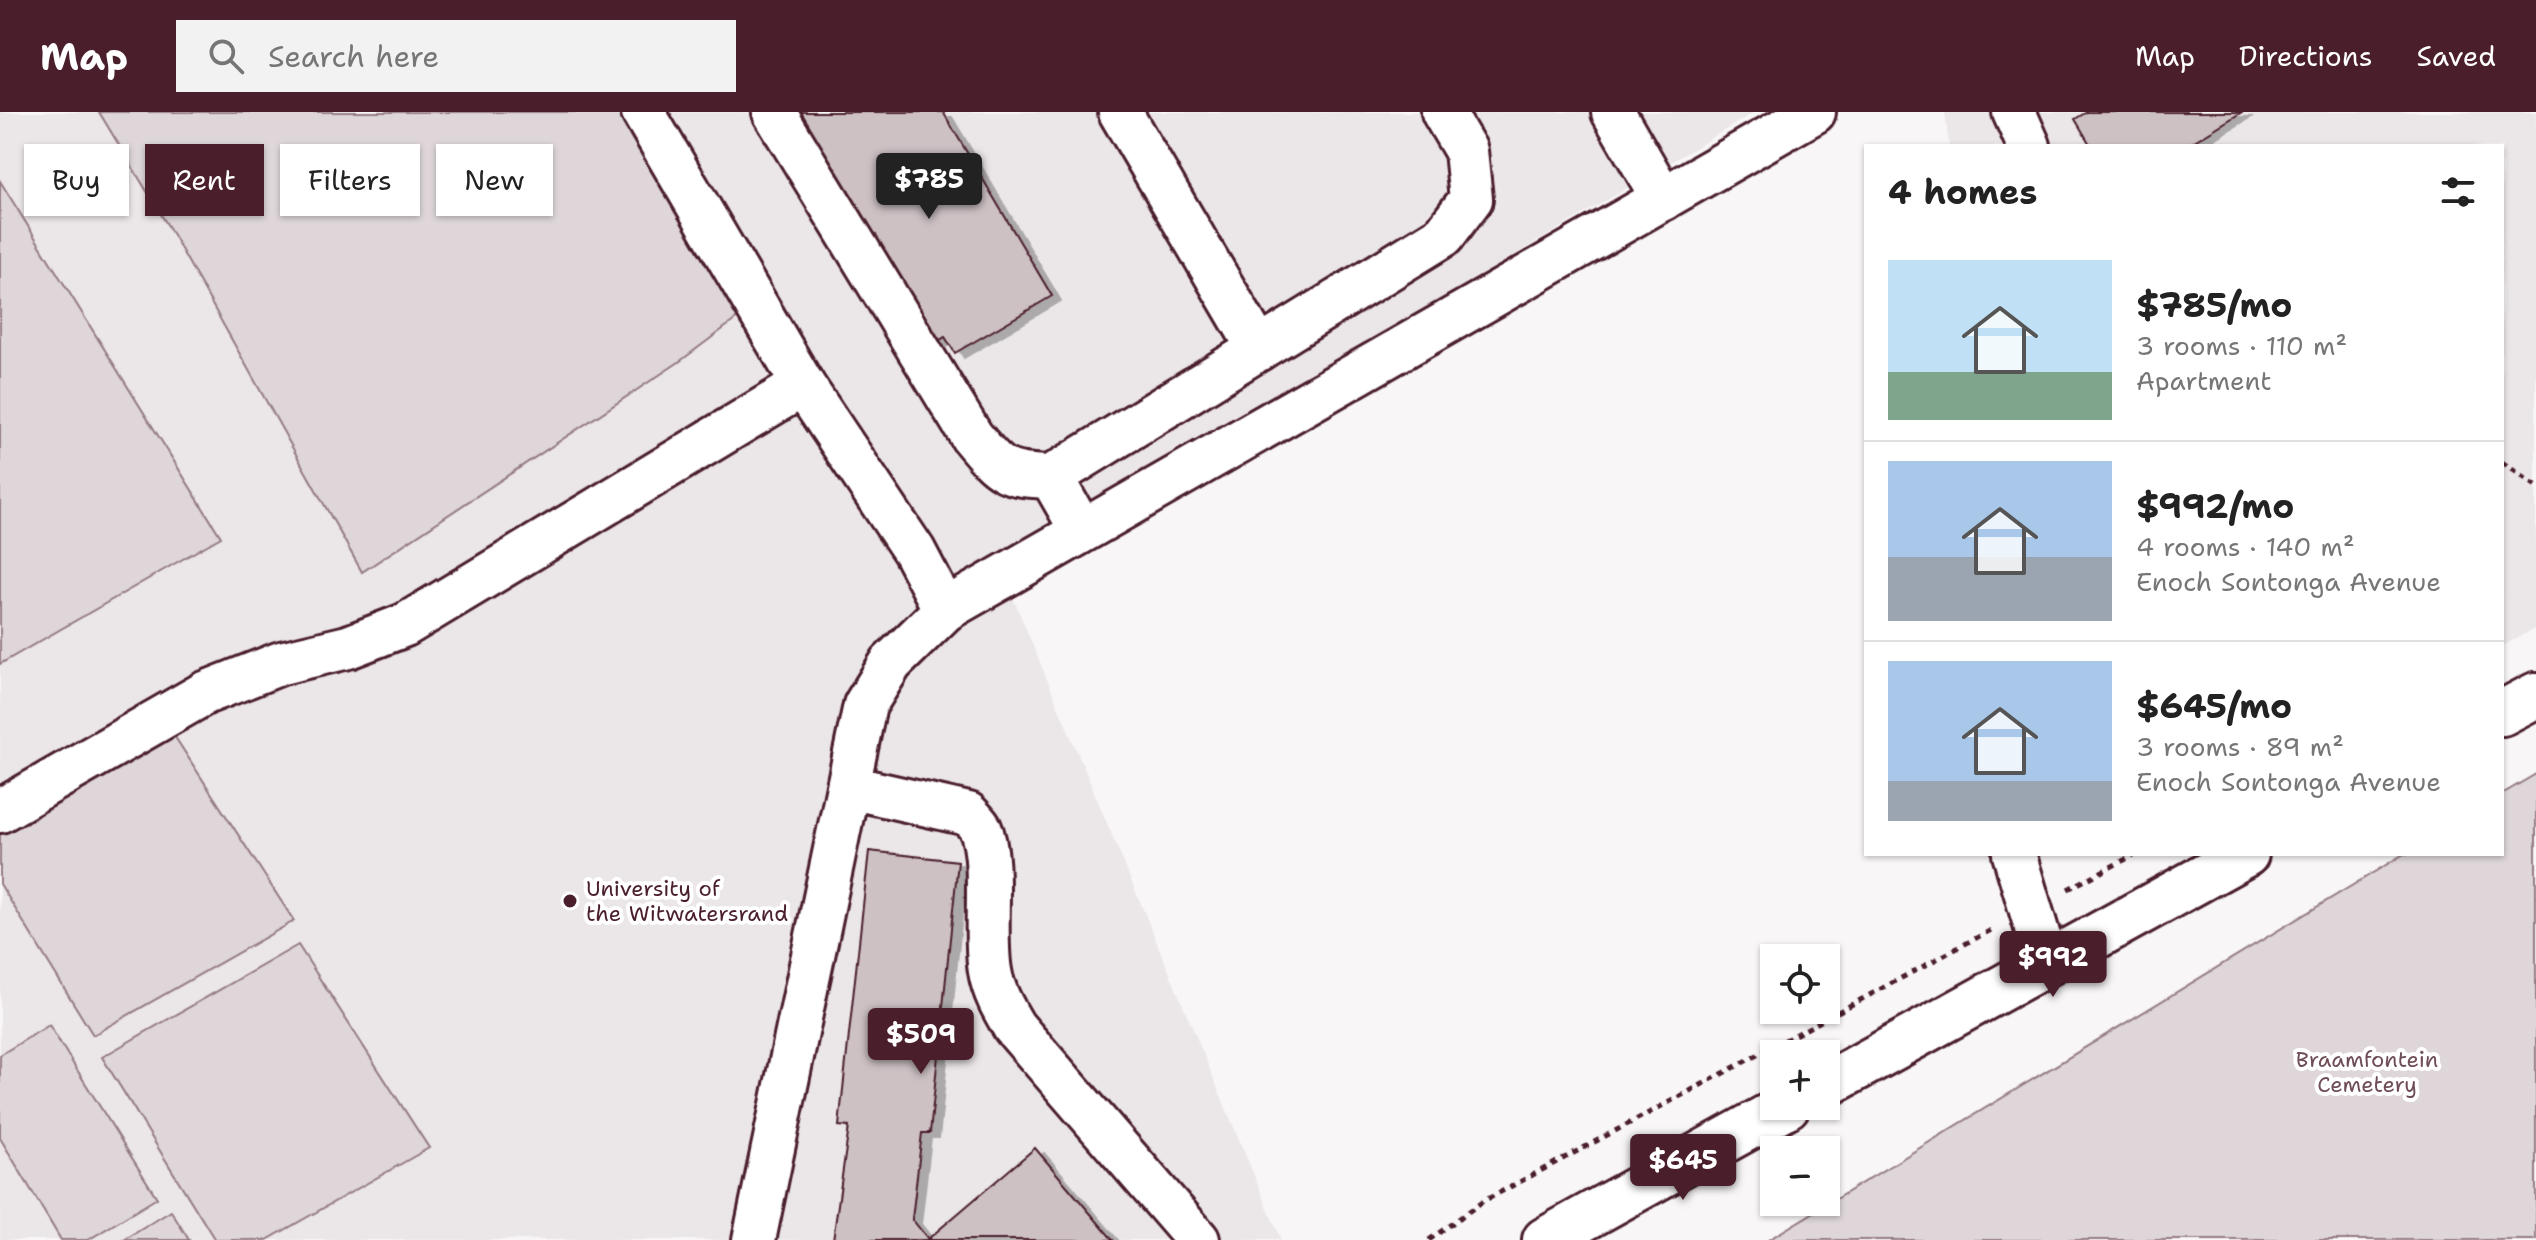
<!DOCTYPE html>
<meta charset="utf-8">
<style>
body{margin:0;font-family:"Shantell Sans",sans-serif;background:#f2f2f2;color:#222;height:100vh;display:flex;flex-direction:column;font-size:30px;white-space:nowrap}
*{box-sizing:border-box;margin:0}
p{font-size:26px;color:#767676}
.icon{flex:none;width:44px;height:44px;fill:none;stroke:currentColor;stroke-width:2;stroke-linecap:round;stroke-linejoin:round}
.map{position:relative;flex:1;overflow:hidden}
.sheet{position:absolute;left:1864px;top:32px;width:640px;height:712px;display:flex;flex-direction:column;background:#fff;border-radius:0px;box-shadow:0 2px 6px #0004}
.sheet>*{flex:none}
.top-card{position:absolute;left:24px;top:32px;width:760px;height:72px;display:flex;gap:16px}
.fabs{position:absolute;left:1760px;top:832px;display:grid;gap:16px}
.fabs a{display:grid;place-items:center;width:80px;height:80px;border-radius:0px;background:#fff;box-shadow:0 2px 6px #0004;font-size:40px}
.price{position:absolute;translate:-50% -68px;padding:0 18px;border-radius:8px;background:#4a1f2b;color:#fff;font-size:26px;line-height:52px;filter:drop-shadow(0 2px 4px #0008)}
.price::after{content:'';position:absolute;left:50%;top:48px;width:24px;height:18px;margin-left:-12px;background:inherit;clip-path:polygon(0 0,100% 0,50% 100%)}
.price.on{background:#222;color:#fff}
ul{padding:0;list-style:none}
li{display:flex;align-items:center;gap:24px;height:200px;padding:0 24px}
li+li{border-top:2px solid #e0e0e0}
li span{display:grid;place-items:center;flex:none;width:224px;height:160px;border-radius:0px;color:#555}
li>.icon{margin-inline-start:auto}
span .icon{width:96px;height:96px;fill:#fffc;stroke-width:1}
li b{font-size:34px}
h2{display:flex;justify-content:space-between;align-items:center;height:96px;padding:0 24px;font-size:34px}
.tag{padding:0 28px;border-radius:0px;background:#fff;box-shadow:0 2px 6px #0004;font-size:28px;line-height:72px}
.tag.on{background:#4a1f2b;color:#fff}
header{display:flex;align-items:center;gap:48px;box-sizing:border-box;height:112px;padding:0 40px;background:#4a1f2b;color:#fff}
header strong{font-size:38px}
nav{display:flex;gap:44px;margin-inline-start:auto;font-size:28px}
.search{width:560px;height:72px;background:#f2f2f2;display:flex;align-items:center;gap:20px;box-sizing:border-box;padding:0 28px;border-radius:0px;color:#767676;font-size:30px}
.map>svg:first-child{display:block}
.built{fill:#ebe6e8}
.green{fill:#ded6d9;stroke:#947a82;stroke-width:2}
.building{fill:#cdc1c4;stroke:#4a1f2b;stroke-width:2;filter:url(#shadow)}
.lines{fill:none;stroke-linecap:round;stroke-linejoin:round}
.minor-casing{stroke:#4a1f2b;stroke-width:48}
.major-casing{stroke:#4a1f2b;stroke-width:50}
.path{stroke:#4a1f2b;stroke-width:5;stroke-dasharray:6 6;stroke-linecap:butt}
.minor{stroke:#fff;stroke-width:42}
.major{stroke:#fff;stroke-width:44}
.poi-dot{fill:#4a1f2b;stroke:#fff;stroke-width:3}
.labels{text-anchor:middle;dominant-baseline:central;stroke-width:8;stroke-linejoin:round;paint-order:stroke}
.poi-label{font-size:22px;fill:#4a1f2b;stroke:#fff;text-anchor:start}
.park-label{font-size:22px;fill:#6f4d56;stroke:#fff}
</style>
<header>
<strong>Map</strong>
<div class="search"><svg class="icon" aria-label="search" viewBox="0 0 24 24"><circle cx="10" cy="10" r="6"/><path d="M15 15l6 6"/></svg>Search here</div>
<nav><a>Map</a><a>Directions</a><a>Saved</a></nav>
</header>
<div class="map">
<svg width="2536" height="1128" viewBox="0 0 2536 1128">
<defs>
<filter id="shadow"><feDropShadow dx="9" dy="5" stdDeviation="0" flood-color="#0004"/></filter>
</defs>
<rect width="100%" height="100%" fill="#f8f6f7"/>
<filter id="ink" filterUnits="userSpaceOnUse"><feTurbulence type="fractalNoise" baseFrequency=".0125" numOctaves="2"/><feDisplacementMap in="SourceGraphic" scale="16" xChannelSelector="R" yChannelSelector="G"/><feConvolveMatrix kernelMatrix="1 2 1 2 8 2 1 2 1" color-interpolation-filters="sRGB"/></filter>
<g filter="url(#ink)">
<!-- built -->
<g class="built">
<path d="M0 0H1755L998 450 1281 1128H0Z"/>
<path d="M1945 0H2536V516L2502 534V34H1949Z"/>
</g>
<!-- green -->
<g class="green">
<path d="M99 0H620L743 202 679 250 362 460 168 114Z"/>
<path d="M0 69 221 425 0 552Z"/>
<path d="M162 605 294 809 93 923 0 772V699Z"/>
<path d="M2536 662V1128H1768L2404 742H2502V682Z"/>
<path d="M298 833 429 1036 267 1128H215L102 945Z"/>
<path d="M49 913 157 1086 88 1128H61L0 1026V943Z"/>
<path d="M171 1099 189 1128H124Z"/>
</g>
<!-- building -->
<g class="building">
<path d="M795 0H943L1052 184 955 241 945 225 929 235Z"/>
<path d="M2087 0H2242L2186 34H2091L2075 7Z"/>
<path d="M869 739 958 749 930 1021H922L912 1107 928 1127 1035 1036 1113 1128H833L849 1015 839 1014Z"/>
</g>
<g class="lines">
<!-- minor casing -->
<g class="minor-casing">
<g id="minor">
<path d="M643 0 803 273 914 439 945 498"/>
<path d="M774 0 972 325C1002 361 1004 363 1051 365"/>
<path d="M1120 0 1259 237"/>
<path d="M1613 0 1663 87"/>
<path d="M2014 0 2029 34"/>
<path d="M1082 419 1051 365 1444 123 1471 87 1466 39 1443 0"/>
<path d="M849 675 968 702C972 706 977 711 980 716 995 748 983 820 990 859 993 879 1004 898 1014 915L1198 1128"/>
<path d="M0 699 205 581 281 551 348 535 405 513 803 273"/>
<path d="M2014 742 2047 852"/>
<path d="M754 1128 865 593 891 551 945 498 1814 0"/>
</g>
</g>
<!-- major casing -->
<g class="major-casing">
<g id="major">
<path d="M2502 601 2536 583"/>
<path d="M1826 973 2246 742"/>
<path d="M1545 1128 1787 994"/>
</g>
</g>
<!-- path -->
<g class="path">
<path d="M2502 350 2536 374"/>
<path d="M2068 777 2136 742"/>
<path d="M1429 1128 1482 1090 1995 816"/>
</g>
<!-- minor -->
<use href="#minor" class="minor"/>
<!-- major -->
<use href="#major" class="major"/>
</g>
</g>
<!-- markers -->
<circle class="poi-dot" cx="570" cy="789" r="8"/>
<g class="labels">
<!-- poi labels -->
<g class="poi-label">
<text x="586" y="776">University of<tspan x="586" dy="25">the Witwatersrand</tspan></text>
</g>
<!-- park labels -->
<g class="park-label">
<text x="2367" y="947">Braamfontein<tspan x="2367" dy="25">Cemetery</tspan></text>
</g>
</g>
</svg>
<div class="fabs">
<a><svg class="icon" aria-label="locate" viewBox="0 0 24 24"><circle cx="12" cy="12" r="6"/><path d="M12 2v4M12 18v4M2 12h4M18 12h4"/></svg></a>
<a>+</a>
<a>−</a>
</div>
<b class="price on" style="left:929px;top:109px">$785</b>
<b class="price" style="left:2053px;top:887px">$992</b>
<b class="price" style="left:921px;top:964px">$509</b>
<b class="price" style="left:1683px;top:1090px">$645</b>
<div class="top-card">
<a class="tag">Buy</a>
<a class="tag on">Rent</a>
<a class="tag">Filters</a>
<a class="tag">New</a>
</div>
<section class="sheet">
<h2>4 homes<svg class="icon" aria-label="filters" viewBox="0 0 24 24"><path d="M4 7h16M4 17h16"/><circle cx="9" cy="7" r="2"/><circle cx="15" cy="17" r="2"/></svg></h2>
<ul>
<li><span style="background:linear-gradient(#bfe0f5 70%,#7fa58c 0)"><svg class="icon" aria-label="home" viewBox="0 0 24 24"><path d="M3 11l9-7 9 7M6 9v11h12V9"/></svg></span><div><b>$785/mo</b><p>3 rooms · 110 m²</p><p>Apartment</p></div></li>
<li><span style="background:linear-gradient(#a9c7e8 60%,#9aa5b1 0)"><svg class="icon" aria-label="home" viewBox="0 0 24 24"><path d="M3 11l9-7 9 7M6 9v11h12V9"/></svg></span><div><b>$992/mo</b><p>4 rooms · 140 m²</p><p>Enoch Sontonga Avenue</p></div></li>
<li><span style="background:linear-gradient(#a9c7e8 75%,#9aa5b1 0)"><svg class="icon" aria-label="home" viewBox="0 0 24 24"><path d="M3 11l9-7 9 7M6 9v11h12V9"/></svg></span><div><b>$645/mo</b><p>3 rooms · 89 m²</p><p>Enoch Sontonga Avenue</p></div></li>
</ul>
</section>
</div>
